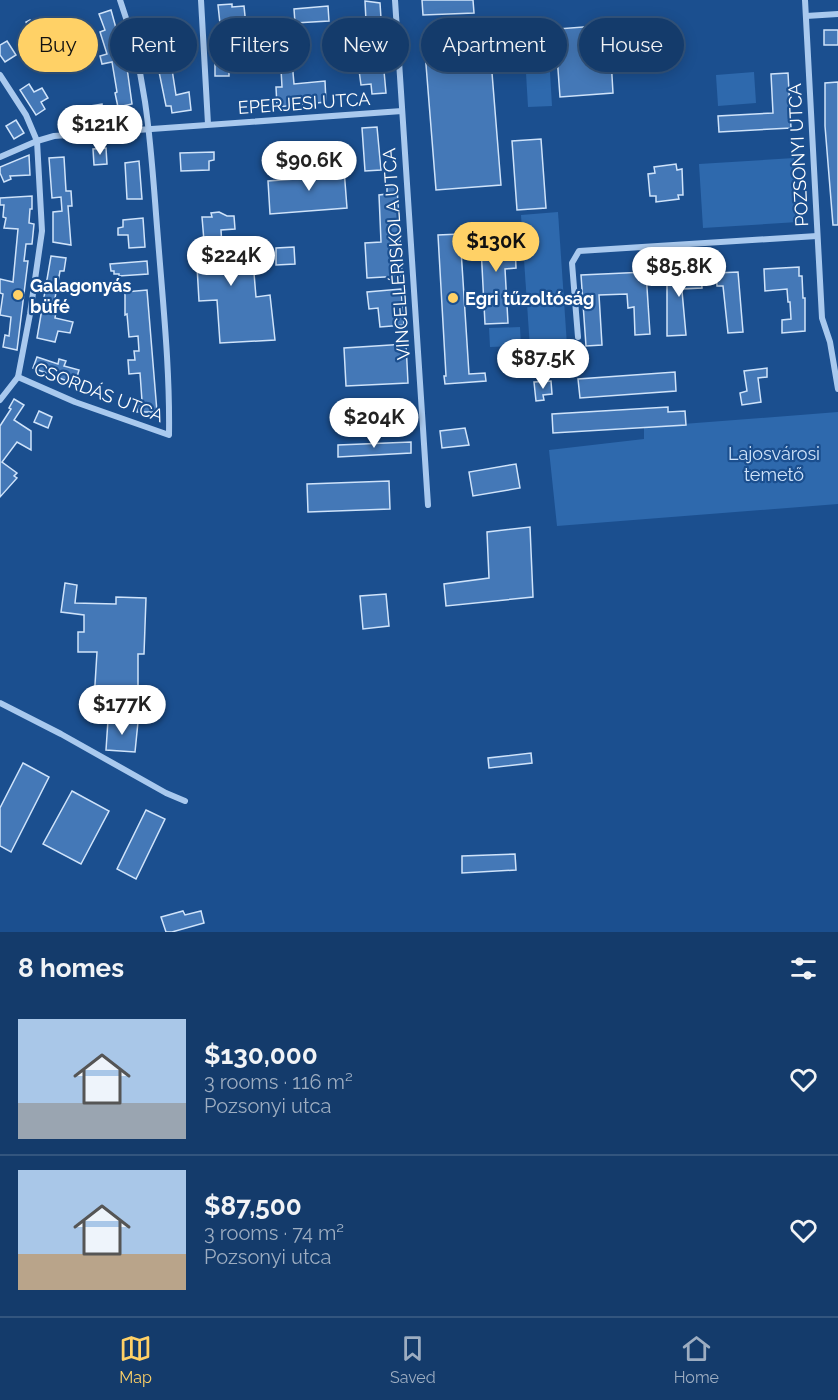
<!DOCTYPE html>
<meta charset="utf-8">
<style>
body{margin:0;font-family:Raleway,sans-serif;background:#1d4271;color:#f1f3f6;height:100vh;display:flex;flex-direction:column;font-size:22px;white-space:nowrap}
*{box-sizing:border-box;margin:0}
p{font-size:20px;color:#9dadc1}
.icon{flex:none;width:33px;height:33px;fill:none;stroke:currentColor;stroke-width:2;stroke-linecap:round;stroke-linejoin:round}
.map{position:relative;height:932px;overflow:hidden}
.details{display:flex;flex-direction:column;background:#143b6b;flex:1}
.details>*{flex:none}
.top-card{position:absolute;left:18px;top:18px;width:802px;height:54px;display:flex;gap:12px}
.price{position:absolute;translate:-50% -51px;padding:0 14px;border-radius:21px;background:#fff;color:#222;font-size:20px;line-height:39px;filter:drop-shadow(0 2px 3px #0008)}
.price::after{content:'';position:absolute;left:50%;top:36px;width:18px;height:14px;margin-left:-9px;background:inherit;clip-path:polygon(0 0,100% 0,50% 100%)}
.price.current{background:#ffd166;color:#111}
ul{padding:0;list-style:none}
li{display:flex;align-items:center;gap:18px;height:150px;padding:0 18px}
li+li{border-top:2px solid #33557e}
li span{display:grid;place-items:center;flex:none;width:168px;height:120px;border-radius:0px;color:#555}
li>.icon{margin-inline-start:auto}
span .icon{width:72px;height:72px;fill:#fffc;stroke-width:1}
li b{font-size:26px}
h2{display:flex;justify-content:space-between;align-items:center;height:72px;padding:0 18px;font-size:26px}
.tag{padding:0 21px;border-radius:27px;background:#143b6b;box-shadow:0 3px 15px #0003,0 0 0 2px #33557e;font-size:21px;line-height:54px}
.tag.current{background:#ffd166;color:#111}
.dock{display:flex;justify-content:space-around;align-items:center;height:84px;border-top:2px solid #33557e;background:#143b6b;font-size:16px;color:#9dadc1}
.dock a{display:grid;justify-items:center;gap:3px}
.dock .current{color:#ffd166}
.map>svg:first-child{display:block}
.green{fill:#2e69ad}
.building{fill:#4478b7;stroke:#cfe3fa;stroke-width:1.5}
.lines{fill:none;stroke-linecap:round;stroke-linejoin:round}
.street{stroke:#a9c9ee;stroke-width:6}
.poi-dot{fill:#ffd166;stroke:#1b4f8f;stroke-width:2}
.labels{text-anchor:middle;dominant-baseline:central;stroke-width:4.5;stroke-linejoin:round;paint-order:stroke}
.street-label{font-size:18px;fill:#fff;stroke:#1b4f8f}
.poi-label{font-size:18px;font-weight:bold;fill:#fff;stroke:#1b4f8f;text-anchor:start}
.park-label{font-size:18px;fill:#cfe3fa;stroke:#1b4f8f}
</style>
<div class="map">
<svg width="838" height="932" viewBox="0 0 838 932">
<rect width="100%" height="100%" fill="#1b4f8f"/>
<!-- green -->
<g class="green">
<path d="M549 55 552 106 528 107 525 56Z"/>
<path d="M754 72 756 103 718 106 716 75Z"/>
<path d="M794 158 798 222 703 228 699 164Z"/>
<path d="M558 212 568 360 531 363 521 215Z"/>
<path d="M520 327 521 346 490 347 489 328Z"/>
<path d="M838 412V504L557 526 549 450 644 439V427Z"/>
</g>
<!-- building -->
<g class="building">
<path d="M422 0H473L474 13 423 15Z"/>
<path d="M365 1 380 3 382 34H377V38L368 39V36L344 38 342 23 366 21Z"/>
<path d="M232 4V7L244 6 246 26 234 28V32L221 33 218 5Z"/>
<path d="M328 6 329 21 295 23 294 9Z"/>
<path d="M111 10 127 68 132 104 118 107 115 93 117 92 112 62 102 64 100 56 107 54 100 32 105 30 99 14Z"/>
<path d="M30 20 47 48 39 52 26 22Z"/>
<path d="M609 25 613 93 560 97 556 42 532 44 531 29 544 28 545 30Z"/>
<rect x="824" y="30" width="14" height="15"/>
<path d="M7 41 16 55 5 62 0 55V45Z"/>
<path d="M215 48H229V52L240 51V72H229V76H215Z"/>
<path d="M490 48 501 185 436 190 425 52Z"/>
<path d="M169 50 176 95 189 92 191 110 172 113 171 106H166L155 52Z"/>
<path d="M383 60 386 93 372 94 371 84 361 85 359 70 369 69 368 61Z"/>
<path d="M292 61 294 84 325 81 326 102 277 107 276 87H282L281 69H268V62Z"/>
<path d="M788 73 791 128 719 132 718 116 773 113 771 74Z"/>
<path d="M838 82V225H833L825 126V83Z"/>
<path d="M29 84 34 92 42 88 48 98 41 102 45 109 36 115 20 90Z"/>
<path d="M102 104 104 121 73 125 72 109Z"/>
<path d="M16 120 24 133 14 139 6 126Z"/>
<path d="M377 127 381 170 365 171 362 128Z"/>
<path d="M541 139 546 208 517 210 512 141Z"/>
<path d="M106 148 107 164 94 165 93 149Z"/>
<path d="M214 152V160L209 161V170L181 171 180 153Z"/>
<path d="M29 155 30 175 10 176 11 179 4 182 0 173V167Z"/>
<path d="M64 157 66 191H71L72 206H68L71 245 53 242V212L62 211 61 197 52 198 49 158Z"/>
<path d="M139 161 142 199H127L125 163Z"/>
<path d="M676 164 677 170 682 169 683 195H678L679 199 656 202V196H650L648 174 655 173 654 167Z"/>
<path d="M344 169 347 208 270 214 268 181 295 179 294 173Z"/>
<path d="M387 186H397L402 276 367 278 365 243 381 242 379 195 387 194Z"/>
<path d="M32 196V209H30L29 223 34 224 32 244H26L24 261H28L17 350 3 347 5 335 9 336 11 317 0 315 3 294 0 293V279L13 282 18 229 4 228 6 218 3 217 4 205H0V198Z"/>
<path d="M219 212 227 216H234L235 229 221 230 222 247 236 246 237 262 247 261 248 274 254 273 256 297 270 295 275 340 220 343 217 300 199 301 197 266 193 267 191 249 202 248V241H204L202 217H212L211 213Z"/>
<path d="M143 218 145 247 129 248 128 235H118V228L123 227V220Z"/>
<path d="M501 226V242H515L516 268 505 269 508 323 485 324 480 228Z"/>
<path d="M460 234 469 374 485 373 486 381 445 384 444 376H446L438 235Z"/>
<path d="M294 247 295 264 276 265V248Z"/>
<path d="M51 256 66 258 64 271H60L55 298 58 299 55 318 73 322 70 333 58 331 55 342 37 338Z"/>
<path d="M147 261 148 274 119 276V274H114V271H111L110 264Z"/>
<path d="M799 267V276H802L803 298H805V331L782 333V320L791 319 790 302H788L787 289 765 291 764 269Z"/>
<path d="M667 270 701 271 702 288 682 289V291L686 335 667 336Z"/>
<path d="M646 272 650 334 635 335 634 307 628 308 627 294 599 295 602 345 586 346 581 275Z"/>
<path d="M738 272 743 332 728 333 723 286H717L716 273Z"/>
<path d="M401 289 404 325 380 327 378 308 369 309 367 292Z"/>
<path d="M147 290 157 412H137V402L142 401 140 373 129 374 128 360H135L134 351H139L138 336 129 337 127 314 125 315V292Z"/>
<path d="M406 344 408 383 346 386 344 348Z"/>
<path d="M37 357 58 364 59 359 66 361 64 366 79 370 75 384 33 368Z"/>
<path d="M767 368V377L758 378 761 402 742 405 740 393 747 391 744 371Z"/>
<path d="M675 372 676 391 580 398 578 379Z"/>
<path d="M551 381 552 394 543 395 544 400 536 401 534 382Z"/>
<path d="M14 399 24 405 14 420 31 431V450L17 442 2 462 17 473 14 476 17 478 0 497V426L11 409 9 408Z"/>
<path d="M668 407V412L685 411 686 425 553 433 552 414Z"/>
<path d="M39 411 52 417 48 428 34 422Z"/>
<path d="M465 428 469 445 442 448 440 431Z"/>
<path d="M411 442V453L338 457V445Z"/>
<path d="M516 464 520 488 473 496 469 472Z"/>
<path d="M389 481 390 509 308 512 307 484Z"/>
<path d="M530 527 533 597 446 606 444 584 489 578 487 532Z"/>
<path d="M65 583 77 585 75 603 116 604V597L146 598 144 654H138V701H94L97 652H78V632H84V615L61 612Z"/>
<path d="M386 594 389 626 363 629 360 596Z"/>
<path d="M108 720 138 722 135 752 106 750Z"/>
<path d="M531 753 532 763 489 768 488 758Z"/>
<path d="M23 763 49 777 11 852 0 846V808Z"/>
<path d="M72 791 109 811 81 864 43 844Z"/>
<path d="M146 810 165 819 136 879 117 869Z"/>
<path d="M515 854 516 870 462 873V856Z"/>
<path d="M183 911 185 915 201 911 204 923 172 932H166L161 917Z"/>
</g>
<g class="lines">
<!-- street -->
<g class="street">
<path d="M201 0 208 124"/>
<path d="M395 0 428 505"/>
<path d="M805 0 822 318 830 342 838 389"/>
<path d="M806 16 838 14"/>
<path d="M0 75 26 115 37 141 42 231 30 314 18 377 0 400"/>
<path d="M0 157 37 141 54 136 402 111"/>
<path d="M578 337 572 263 579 251 817 236"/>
<path d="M18 377 75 402 169 435C170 369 163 304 158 239 151 155 149 80 120 0"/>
<path d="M0 703 61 734 166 793 185 801"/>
</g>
</g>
<!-- markers -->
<g class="poi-dot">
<circle cx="18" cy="295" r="6"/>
<circle cx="453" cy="298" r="6"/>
</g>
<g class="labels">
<!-- street labels -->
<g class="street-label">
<text transform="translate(304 103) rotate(-4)">EPERJESI UTCA</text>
<text transform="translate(798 155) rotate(-93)">POZSONYI UTCA</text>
<text transform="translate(396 254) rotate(-94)">VINCELLÉRISKOLA UTCA</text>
<text transform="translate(99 392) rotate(21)">CSORDÁS UTCA</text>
</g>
<!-- poi labels -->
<g class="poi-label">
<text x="30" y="285">Galagonyás<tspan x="30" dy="21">büfé</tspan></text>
<text x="465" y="298">Egri tűzoltóság</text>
</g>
<!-- park labels -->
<g class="park-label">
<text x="774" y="453">Lajosvárosi<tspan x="774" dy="21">temető</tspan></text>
</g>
</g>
</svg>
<b class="price" style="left:100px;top:156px">$121K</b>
<b class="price" style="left:309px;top:192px">$90.6K</b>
<b class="price current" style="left:496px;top:273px">$130K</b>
<b class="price" style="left:231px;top:287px">$224K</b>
<b class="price" style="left:679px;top:298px">$85.8K</b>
<b class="price" style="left:543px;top:390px">$87.5K</b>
<b class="price" style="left:374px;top:449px">$204K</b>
<b class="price" style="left:122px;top:736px">$177K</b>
<div class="top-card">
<a class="tag current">Buy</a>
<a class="tag">Rent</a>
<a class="tag">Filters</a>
<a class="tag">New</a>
<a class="tag">Apartment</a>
<a class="tag">House</a>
</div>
</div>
<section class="details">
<h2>8 homes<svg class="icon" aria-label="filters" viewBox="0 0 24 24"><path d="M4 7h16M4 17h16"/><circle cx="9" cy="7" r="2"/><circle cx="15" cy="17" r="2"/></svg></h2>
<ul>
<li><span style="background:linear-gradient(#a9c7e8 70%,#9aa5b1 0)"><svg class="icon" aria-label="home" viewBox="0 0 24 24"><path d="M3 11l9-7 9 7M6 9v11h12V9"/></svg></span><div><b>$130,000</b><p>3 rooms · 116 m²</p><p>Pozsonyi utca</p></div><svg class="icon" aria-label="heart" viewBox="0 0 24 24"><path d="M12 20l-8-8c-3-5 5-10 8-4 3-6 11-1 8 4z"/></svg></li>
<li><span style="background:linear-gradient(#a9c7e8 70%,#b9a48a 0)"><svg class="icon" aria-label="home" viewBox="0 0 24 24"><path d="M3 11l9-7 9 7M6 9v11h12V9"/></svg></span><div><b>$87,500</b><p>3 rooms · 74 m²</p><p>Pozsonyi utca</p></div><svg class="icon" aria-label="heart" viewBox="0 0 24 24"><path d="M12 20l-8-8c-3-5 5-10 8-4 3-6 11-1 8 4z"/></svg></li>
</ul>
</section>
<nav class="dock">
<a class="current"><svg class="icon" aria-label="map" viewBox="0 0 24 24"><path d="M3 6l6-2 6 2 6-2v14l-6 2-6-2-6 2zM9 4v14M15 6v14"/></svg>Map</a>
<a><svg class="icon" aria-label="saved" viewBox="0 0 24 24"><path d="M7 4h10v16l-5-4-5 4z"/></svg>Saved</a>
<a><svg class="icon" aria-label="home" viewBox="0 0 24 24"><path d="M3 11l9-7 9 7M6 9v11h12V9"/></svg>Home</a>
</nav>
